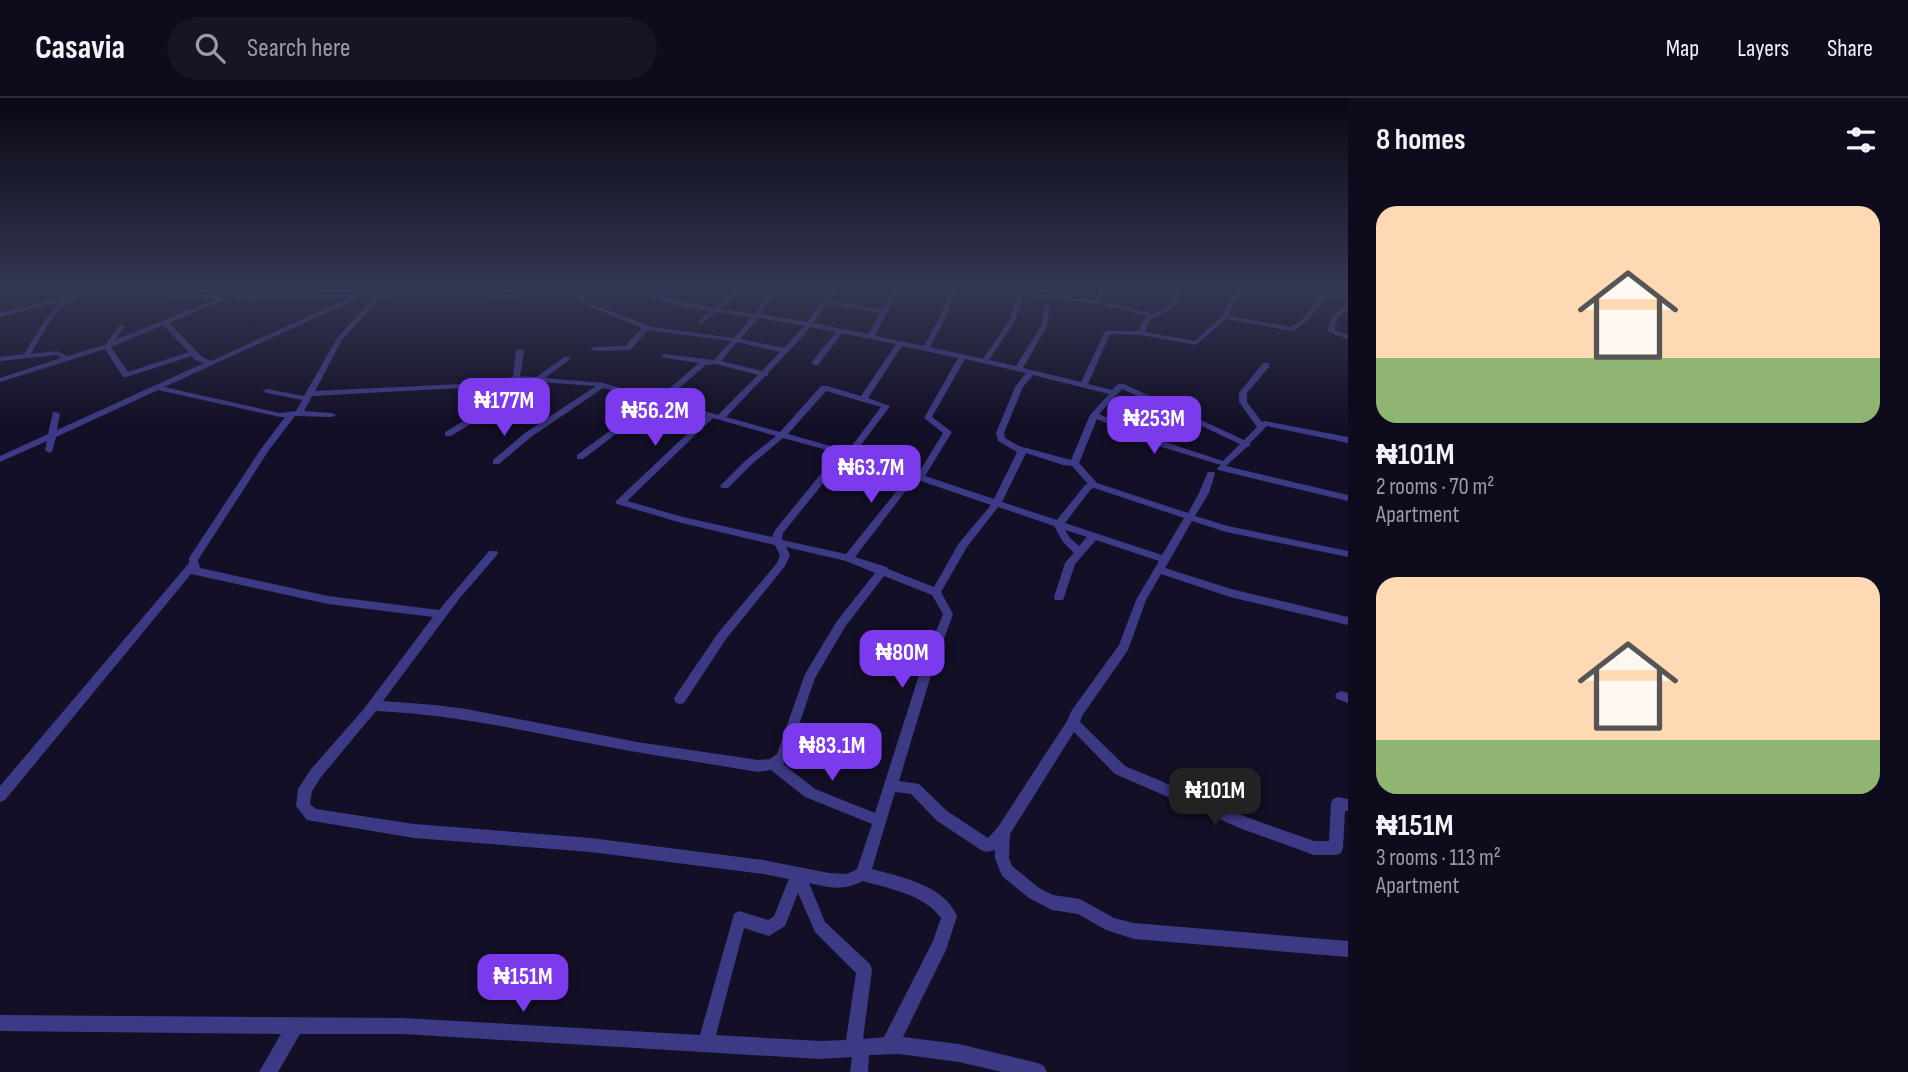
<!DOCTYPE html>
<meta charset="utf-8">
<style>
body{margin:0;font-family:"Sofia Sans Condensed",sans-serif;background:#171425;color:#f1f3f6;height:100vh;display:flex;flex-direction:column;font-size:26px;white-space:nowrap}
*{box-sizing:border-box;margin:0}
p{font-size:23px;color:#9b9ba3}
.icon{flex:none;width:38px;height:38px;fill:none;stroke:currentColor;stroke-width:2;stroke-linecap:round;stroke-linejoin:round}
.map{position:relative;flex:1;overflow:hidden}
.side{display:flex;flex-direction:column;background:#0e0b1c;width:560px}
.side>*{flex:none}
.price{position:absolute;translate:-50% -60px;padding:0 16px;border-radius:14px;background:#7c3aed;color:#fff;font-size:23px;line-height:46px;filter:drop-shadow(0 2px 4px #0008)}
.price::after{content:'';position:absolute;left:50%;top:42px;width:21px;height:16px;margin-left:-10px;background:inherit;clip-path:polygon(0 0,100% 0,50% 100%)}
.price.current{background:#222;color:#fff}
ul{padding:0;list-style:none}
li{display:grid;align-content:center;gap:14px;height:371px;padding:0 28px}
li span{display:grid;place-items:center;height:217px;border-radius:21px;color:#555}
li>.icon{margin-inline-start:auto}
span .icon{width:126px;height:126px;fill:#fffc;stroke-width:1}
li b{font-size:30px}
h2{display:flex;justify-content:space-between;align-items:center;height:84px;padding:0 28px;font-size:30px}
header{display:flex;align-items:center;gap:42px;box-sizing:border-box;height:98px;padding:0 35px;background:#0e0b1c;border-bottom:2px solid #2e2b3b}
header strong{font-size:33px}
nav{display:flex;gap:38px;margin-inline-start:auto;font-size:24px}
.search{width:490px;height:63px;background:#171425;display:flex;align-items:center;gap:18px;box-sizing:border-box;padding:0 24px;border-radius:38px;color:#9b9ba3;font-size:26px}
main{display:flex;flex:1;min-height:0}
.map>svg:first-child{display:block}
.lines{fill:none;stroke-linecap:round;stroke-linejoin:round}
.minor{fill:#3d3a85;fill-rule:evenodd}
</style>
<header>
<strong>Casavia</strong>
<div class="search"><svg class="icon" aria-label="search" viewBox="0 0 24 24"><circle cx="10" cy="10" r="6"/><path d="M15 15l6 6"/></svg>Search here</div>
<nav><a>Map</a><a>Layers</a><a>Share</a></nav>
</header>
<main>
<div class="map">
<svg width="1348" height="974" viewBox="0 0 1348 974">
<rect width="100%" height="100%" fill="#130f26"/>
<g class="lines">
<!-- minor -->
<g class="minor">
<path d="M249 191H256L246 199 358 196 369 191H377L376 192 379 193 381 196 432 191H453L450 193 380 200 342 242 315 293 461 286 513 279 516 253 520 251 524 253 520 278 536 279 566 258 570 260 569 262 545 280 603 285 654 299H659L699 265 666 260 662 258 663 256 714 262 731 243 648 232 630 252 595 253 591 251 592 249 625 248 642 230 584 206 565 193 489 203 486 201 489 199 551 191H571L588 204 652 229 734 240 752 219 716 214 701 226 698 224 710 213C685 209 657 204 635 191H643L675 202 714 210 736 191H743L720 211 755 216 771 191H777L761 216 807 224 832 191H838L830 202 882 212 893 191H899L875 238 924 248 940 219 950 191H956L946 219 930 249 983 261 1009 223 1018 196 1021 194 1092 202 1096 201 1100 191H1106L1101 203 1153 216 1168 209 1175 191H1181L1173 211 1150 222 1145 234 1195 243 1222 218 1227 205 1240 191H1246L1233 206 1229 218 1291 229 1302 222 1321 198 1290 191H1302L1348 200V204L1326 200 1306 224 1292 233 1226 221 1196 247 1141 237 1110 236 1088 286 1112 292 1118 286H1124L1244 342 1257 329 1239 304V295L1263 265H1269V269L1247 295V304L1262 324 1265 323 1348 339V345L1267 328 1250 345V348L1247 349 1226 368 1348 397V403L1218 372 1217 370 1221 367 1162 349 1097 321 1079 365 1097 385 1188 415 1199 395 1207 376 1208 374H1214L1215 376 1209 395 1195 418 1228 428 1348 453V459L1226 434 1192 423 1165 470 1231 491 1348 519V527L1230 499 1161 476 1146 502 1128 552 1082 618 1080 624 1125 668 1249 720 1314 743H1329L1331 705 1333 701 1338 699 1348 701V713H1345L1343 750 1341 755 1336 757H1314L1242 731 1115 676 1074 634 1010 736 1009 760 1012 768 1039 790 1053 797 1080 801 1114 820 1134 825 1348 843V859L1134 841 1106 832 1078 816 1052 812 1029 800 1002 778 995 760V752L986 754 981 752 937 723 911 696 895 694 872 771C901 779 944 787 957 818L946 852 903 939 959 946 1038 965 1044 968 1047 974H1002L959 964 899 956 869 957 868 974H850L852 959 820 961 403 936H300L278 974H259L281 936 0 933V917L403 920 700 937 734 816 739 813 768 822 774 818 789 781 763 776 591 754 414 740 307 722 296 708 298 691 311 671 363 612 433 519 328 506 191 476 5 702 0 704V688L189 465V460L261 351 285 319H280L158 292 56 339 52 354 49 355 45 352 47 343 0 364V358L48 336 53 314H56L60 316 57 332 204 265 195 262 192 258 126 279H123L105 251 0 284V280L61 260 56 257 0 263V259L24 256 44 223 62 203 0 219V215L67 198 72 194 192 195 222 199 224 200V202L169 225 201 258 211 263 351 199 237 202V200ZM374 193 375 198 337 240 304 298 267 291 263 293 267 295 302 302 296 313 280 315 164 289ZM81 198 192 199 214 202 115 242 125 228 120 227 105 247 67 258 57 253 31 256C43 235 57 205 81 198ZM1023 198 1095 205 1148 218 1144 221 1138 233H1105L1081 284 1023 270 1047 228 1050 209 1047 207 1044 209 1041 228 1016 268 989 262 1015 223ZM827 206H828L880 215 868 236 813 225ZM759 220 804 228 784 250 740 241ZM163 227 189 254 128 274 111 249ZM810 229 836 234 811 265 815 267H818L842 235 896 246 861 298 827 288H821L780 334 726 319 765 278H768V275L802 239ZM737 244 780 254 762 273 721 263ZM902 248 958 260 924 320 943 335 918 376 855 355 890 308 868 300ZM965 261 1026 275 1015 289 996 335 998 343 1017 354 994 401 925 378 952 334 932 319ZM716 266 758 277 718 317 665 302 706 267ZM1033 277 1109 296 1090 317 1071 362 1019 348 1005 340 1004 335 1023 289ZM522 282 531 283 445 334V338H451L539 284 596 288 525 335 493 362V366H499L531 339 603 290 650 303 577 357V361H583L657 305 706 318 615 404 617 406 682 425 775 447 780 457 777 465 718 535 676 597 674 601 676 605 680 606 684 605 726 541 785 468 790 457 786 449 846 463 875 475 837 523 805 576 777 656 770 661 758 662 637 644 466 611 435 607 383 603 459 501 497 457 498 455 497 453H489L439 512 328 498 200 470 198 462 269 352 295 318 332 319 336 317 332 315 304 313 312 298 461 290ZM1122 291 1240 346 1223 363 1168 345 1099 316ZM826 293 881 309 848 353 788 336ZM713 320 776 338 746 362 720 388 722 390H728L752 366 783 340 838 355 775 432 772 439 683 419 627 403ZM1026 355 1063 367 1072 368 1088 386 1085 387 1057 422 1002 404ZM846 357 908 379 846 456 782 442 783 435ZM915 381 991 407 959 445 934 489 888 471 887 469 855 459ZM1094 390 1184 420 1162 457 1065 425 1091 391ZM998 409 1054 428 1063 444 1074 455 1065 465 1054 499 1055 502H1063L1075 466 1096 442 1159 463 1136 502 1119 547 1072 612 1067 623 998 729 988 740 947 713 919 686 899 683 932 574 953 516 941 494 967 449ZM1065 432 1087 439 1079 448 1070 440ZM884 478 932 497 943 516 920 574 875 715 815 691 783 666 788 659 815 580 845 529ZM376 613C454 616 528 634 604 648 655 658 707 665 758 674L771 672 805 699 872 726 857 771 847 776 829 775 763 762 591 740 414 726 316 711 310 706 312 693 321 679ZM863 783C890 791 923 796 941 820L933 843 884 939 863 941 872 872 870 866 825 824 809 785C831 790 842 793 863 783ZM798 795 815 834 856 875 846 942 820 943 716 937 744 830 769 838 785 828Z"/>
<path d="M1348 205V210L1338 219 1334 232 1348 237V241L1327 233 1333 217Z"/>
<path d="M1341 593 1348 595V605L1337 601 1335 598 1337 595Z"/>
</g>
</g>
<!-- sky -->
<linearGradient id="sky" x2="0" y2="1"><stop stop-color="#0a0815"/><stop offset="0.58" stop-color="#333752"/><stop offset="1" stop-color="#333752" stop-opacity="0"/></linearGradient>
<rect width="1348" height="327" fill="url(#sky)"/>
</svg>
<b class="price" style="left:504px;top:340px">₦177M</b>
<b class="price" style="left:655px;top:350px">₦56.2M</b>
<b class="price" style="left:1154px;top:358px">₦253M</b>
<b class="price" style="left:871px;top:407px">₦63.7M</b>
<b class="price" style="left:902px;top:592px">₦80M</b>
<b class="price" style="left:832px;top:685px">₦83.1M</b>
<b class="price current" style="left:1215px;top:730px">₦101M</b>
<b class="price" style="left:523px;top:916px">₦151M</b>
</div>
<section class="side">
<h2>8 homes<svg class="icon" aria-label="filters" viewBox="0 0 24 24"><path d="M4 7h16M4 17h16"/><circle cx="9" cy="7" r="2"/><circle cx="15" cy="17" r="2"/></svg></h2>
<ul>
<li><span style="background:linear-gradient(#ffd9b3 70%,#8fb573 0)"><svg class="icon" aria-label="home" viewBox="0 0 24 24"><path d="M3 11l9-7 9 7M6 9v11h12V9"/></svg></span><div><b>₦101M</b><p>2 rooms · 70 m²</p><p>Apartment</p></div></li>
<li><span style="background:linear-gradient(#ffd9b3 75%,#8fb573 0)"><svg class="icon" aria-label="home" viewBox="0 0 24 24"><path d="M3 11l9-7 9 7M6 9v11h12V9"/></svg></span><div><b>₦151M</b><p>3 rooms · 113 m²</p><p>Apartment</p></div></li>
</ul>
</section>
</main>
